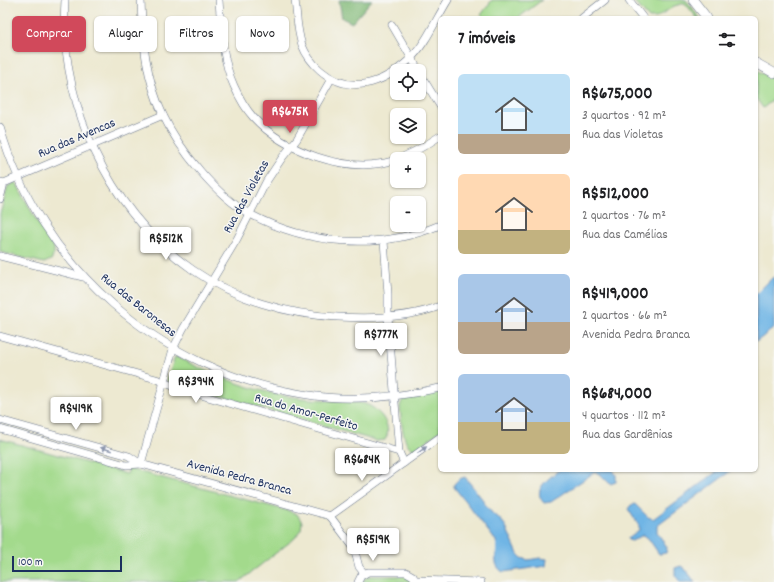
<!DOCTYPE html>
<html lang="pt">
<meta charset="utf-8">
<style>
body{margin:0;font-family:Dekko,sans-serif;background:#f2f2f2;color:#202124;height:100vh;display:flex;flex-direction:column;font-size:15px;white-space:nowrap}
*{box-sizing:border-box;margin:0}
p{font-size:13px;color:#757577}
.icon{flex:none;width:22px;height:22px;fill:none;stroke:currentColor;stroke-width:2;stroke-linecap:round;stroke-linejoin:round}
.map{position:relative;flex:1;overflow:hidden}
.sheet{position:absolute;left:438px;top:16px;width:320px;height:456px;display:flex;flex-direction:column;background:#fff;border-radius:6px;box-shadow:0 1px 3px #0004}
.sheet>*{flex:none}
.hud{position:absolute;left:12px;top:16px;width:366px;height:36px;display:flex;gap:8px}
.buttons{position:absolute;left:390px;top:64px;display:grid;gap:8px}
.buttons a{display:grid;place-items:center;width:36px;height:36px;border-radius:6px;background:#fff;box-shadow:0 1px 3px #0004;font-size:20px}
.scale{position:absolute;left:12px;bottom:10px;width:110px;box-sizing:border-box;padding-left:4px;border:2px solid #1b2f5e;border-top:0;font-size:11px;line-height:14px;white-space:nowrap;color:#1b2f5e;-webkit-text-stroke:3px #f6f6f2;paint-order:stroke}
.price{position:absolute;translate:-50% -34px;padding:0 9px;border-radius:4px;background:#fff;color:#222;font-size:13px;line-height:26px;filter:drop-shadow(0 1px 2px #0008)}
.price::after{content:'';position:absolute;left:50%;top:24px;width:12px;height:9px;margin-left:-6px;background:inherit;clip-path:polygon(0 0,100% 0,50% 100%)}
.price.active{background:#d1495b;color:#fff}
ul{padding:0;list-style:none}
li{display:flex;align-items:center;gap:12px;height:100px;padding:0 20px}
li span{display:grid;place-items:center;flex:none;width:112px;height:80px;border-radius:6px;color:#555}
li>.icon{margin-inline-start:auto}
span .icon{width:48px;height:48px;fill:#fffc;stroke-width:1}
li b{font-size:17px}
h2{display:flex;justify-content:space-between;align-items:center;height:48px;padding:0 20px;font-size:17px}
.tag{padding:0 14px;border-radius:6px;background:#fff;box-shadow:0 1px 3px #0004;font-size:14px;line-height:36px}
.tag.active{background:#d1495b;color:#fff}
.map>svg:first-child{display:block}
.green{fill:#a3da8c;stroke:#5f8475}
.forest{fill:#82ba78;stroke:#4e746b}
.water{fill:#6fb5e5;stroke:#4572a2}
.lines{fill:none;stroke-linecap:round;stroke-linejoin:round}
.minor-casing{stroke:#647086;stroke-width:8}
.tertiary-casing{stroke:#647086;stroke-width:10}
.minor{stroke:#fff;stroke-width:7}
.tertiary{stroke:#fff;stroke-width:9}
.oneway{fill:#8d97ae}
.labels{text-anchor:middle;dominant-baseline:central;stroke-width:3;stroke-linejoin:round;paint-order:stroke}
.street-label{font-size:13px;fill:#1b2f5e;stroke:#f6f6f2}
</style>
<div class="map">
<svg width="774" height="582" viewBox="0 0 774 582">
<rect width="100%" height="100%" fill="#f6f6f2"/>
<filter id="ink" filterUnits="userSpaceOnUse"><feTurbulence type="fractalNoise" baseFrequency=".025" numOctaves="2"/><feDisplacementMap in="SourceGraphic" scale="8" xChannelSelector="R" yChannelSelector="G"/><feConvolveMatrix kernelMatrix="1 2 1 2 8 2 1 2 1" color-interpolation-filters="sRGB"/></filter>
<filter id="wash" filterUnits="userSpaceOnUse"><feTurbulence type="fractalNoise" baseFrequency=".012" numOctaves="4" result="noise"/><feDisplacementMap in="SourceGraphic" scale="16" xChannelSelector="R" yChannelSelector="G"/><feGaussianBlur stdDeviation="0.9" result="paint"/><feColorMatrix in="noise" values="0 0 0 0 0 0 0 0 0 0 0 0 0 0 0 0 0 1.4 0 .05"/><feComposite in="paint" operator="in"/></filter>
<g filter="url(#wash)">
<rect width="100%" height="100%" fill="#ede9d1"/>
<!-- green -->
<g class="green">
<path d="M492 0H542L518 18H484L481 15Z"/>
<path d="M633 0H686L700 18H697L685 3 674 6 656 18H649Z"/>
<path d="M756 70 774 79V99L763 108 756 98Z"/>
<path d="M16 182 35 218 54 248V254L51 260 44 263 0 252V214L8 186Z"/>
<path d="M175 357H177C211 374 247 389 285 396 305 399 326 400 346 401 353 402 363 402 370 406 381 412 393 427 385 440L377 441 170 382 167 380Z"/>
<path d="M440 392V431L417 448 413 449C402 445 401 417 400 406L403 399Z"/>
<path d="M0 439 127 474 129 469 289 511 297 514 302 522 301 529 295 538 239 582H0Z"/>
<path d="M369 576H405L410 579 411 582H363L364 579Z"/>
</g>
<!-- forest -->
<path class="forest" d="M339 0H372L352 23 342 18Z"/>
<!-- water -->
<g class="water">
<path d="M774 276V328L756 342V294Z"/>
<path d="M559 470H613L616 475V482L610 484 601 475 595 472 551 502 544 503C531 489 549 479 559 470Z"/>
<path d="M719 470H732L657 526V532L667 547 666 553 659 554 648 538 643 535 632 541 628 540V538L639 530V526L628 509 631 505 635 504 648 517 653 519Z"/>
<path d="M465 477 483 500 485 505 494 515 499 518 505 525 518 554 522 558 528 560 540 558 547 559 546 566 503 572C490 563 499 555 496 541L454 487V484L459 479Z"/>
<path d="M681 566 686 570 695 582H680L675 575V568Z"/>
</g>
</g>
<g filter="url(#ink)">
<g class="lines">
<!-- minor casing -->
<g class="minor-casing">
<g id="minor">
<path d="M65 0C59 103 108 211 193 270 235 299 288 315 338 317 372 319 409 318 440 306"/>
<path d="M141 0C142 40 146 79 163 115 179 149 217 197 250 214 308 245 379 251 440 225"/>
<path d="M219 0C221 29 222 60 234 86 239 97 245 108 253 117 285 152 346 174 392 161 410 155 424 147 440 136"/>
<path d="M295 0C297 15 297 31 302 45 306 55 312 63 320 70 350 96 383 84 410 59 426 44 436 19 448 0"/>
<path d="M629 0 643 18"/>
<path d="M582 18 605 0"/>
<path d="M392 25 419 71"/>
<path d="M419 72 440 106"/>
<path d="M0 127C39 266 161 371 302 394 348 402 395 398 440 388"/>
<path d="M0 182 4 183 163 115"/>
<path d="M0 199 4 183"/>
<path d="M384 241 388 294V317L399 452 404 463"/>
<path d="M0 256 83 277"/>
<path d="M0 336 156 379 180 389 399 452"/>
<path d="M0 420 129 456 141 464 330 516"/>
<path d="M0 429 126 465 141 464"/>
<path d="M141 464 173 349 183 329 237 239 266 182 282 158 297 139 331 79"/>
<path d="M330 516 440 437"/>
<path d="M330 516 354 548 359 567 364 573"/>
<path d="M415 580 481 582"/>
<path d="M358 582 361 576 368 572H406L413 576 416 582"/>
</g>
</g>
<!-- tertiary casing -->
<g class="tertiary-casing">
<g id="tertiary">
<path d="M693 0 707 18"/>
<path d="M756 63 774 73"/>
</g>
</g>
<!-- minor -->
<use href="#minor" class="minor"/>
<!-- tertiary -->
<use href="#tertiary" class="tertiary"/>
</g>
<!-- one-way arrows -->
<defs><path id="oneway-solid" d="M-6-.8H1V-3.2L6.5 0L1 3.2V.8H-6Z"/></defs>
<g class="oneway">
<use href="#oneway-solid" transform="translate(106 449) rotate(-164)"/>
<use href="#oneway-solid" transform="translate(422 450) rotate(-36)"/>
</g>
</g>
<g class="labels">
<!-- street labels -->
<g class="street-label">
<text transform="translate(77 139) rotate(-23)">Rua das Avencas</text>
<text transform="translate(247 197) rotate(-61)">Rua das Violetas</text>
<text transform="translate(138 306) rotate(39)">Rua das Baronesas</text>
<text transform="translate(306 413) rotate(16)">Rua do Amor-Perfeito</text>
<text transform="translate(239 478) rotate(15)">Avenida Pedra Branca</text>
</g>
</g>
</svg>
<div class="buttons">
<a><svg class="icon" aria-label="locate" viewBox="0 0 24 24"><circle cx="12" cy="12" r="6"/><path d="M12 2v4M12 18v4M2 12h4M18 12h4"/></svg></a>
<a><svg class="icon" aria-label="layers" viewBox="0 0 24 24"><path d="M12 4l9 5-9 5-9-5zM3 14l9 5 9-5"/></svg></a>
<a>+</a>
<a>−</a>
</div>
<div class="scale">100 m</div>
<b class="price active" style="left:290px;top:134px">R$675K</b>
<b class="price" style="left:166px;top:261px">R$512K</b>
<b class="price" style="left:381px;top:357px">R$777K</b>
<b class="price" style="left:196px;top:404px">R$394K</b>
<b class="price" style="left:76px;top:431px">R$419K</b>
<b class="price" style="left:362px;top:482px">R$684K</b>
<b class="price" style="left:373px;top:562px">R$519K</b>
<div class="hud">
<a class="tag active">Comprar</a>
<a class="tag">Alugar</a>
<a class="tag">Filtros</a>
<a class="tag">Novo</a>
</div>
<section class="sheet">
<h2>7 imóveis<svg class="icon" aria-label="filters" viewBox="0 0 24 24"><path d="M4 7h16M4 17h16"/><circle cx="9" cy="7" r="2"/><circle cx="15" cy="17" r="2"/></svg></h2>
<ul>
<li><span style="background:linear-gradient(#bfe0f5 75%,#b9a48a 0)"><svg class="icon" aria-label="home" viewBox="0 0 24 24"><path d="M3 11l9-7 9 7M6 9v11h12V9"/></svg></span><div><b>R$675,000</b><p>3 quartos · 92 m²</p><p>Rua das Violetas</p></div></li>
<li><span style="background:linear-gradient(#ffd9b3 70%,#c2b280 0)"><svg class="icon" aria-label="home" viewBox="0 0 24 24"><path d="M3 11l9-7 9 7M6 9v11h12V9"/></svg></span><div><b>R$512,000</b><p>2 quartos · 76 m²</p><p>Rua das Camélias</p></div></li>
<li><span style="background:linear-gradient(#a9c7e8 60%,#b9a48a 0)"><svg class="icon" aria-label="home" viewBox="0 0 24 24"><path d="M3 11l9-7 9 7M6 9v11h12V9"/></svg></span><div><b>R$419,000</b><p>2 quartos · 66 m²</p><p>Avenida Pedra Branca</p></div></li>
<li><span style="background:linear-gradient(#a9c7e8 60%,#c2b280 0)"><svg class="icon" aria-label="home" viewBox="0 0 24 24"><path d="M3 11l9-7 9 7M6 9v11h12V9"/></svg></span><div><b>R$684,000</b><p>4 quartos · 112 m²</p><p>Rua das Gardênias</p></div></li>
</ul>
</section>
</div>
